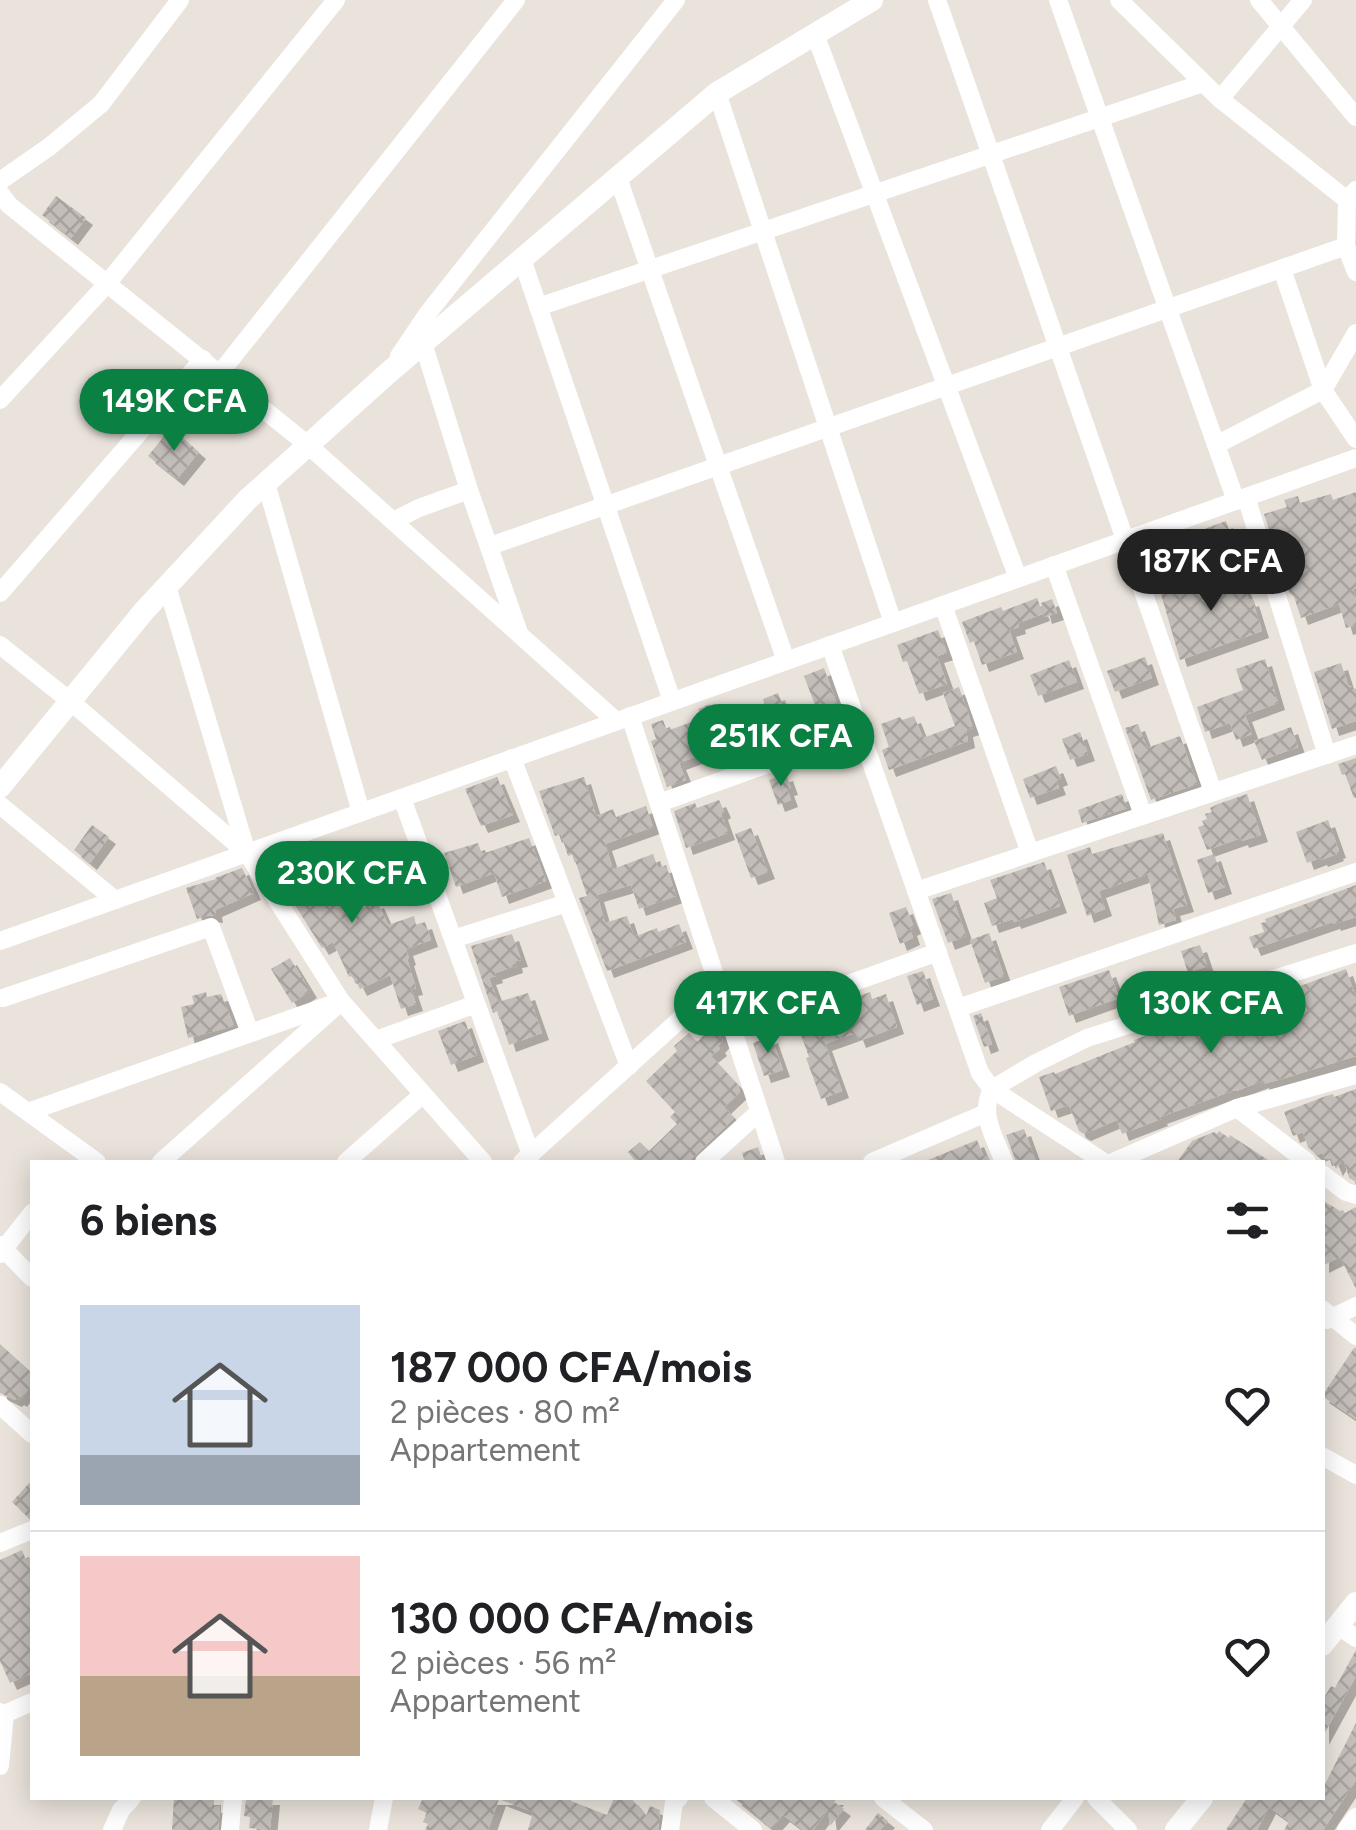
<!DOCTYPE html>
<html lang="fr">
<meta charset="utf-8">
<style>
body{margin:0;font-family:Figtree,sans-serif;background:#f6f6f6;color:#202124;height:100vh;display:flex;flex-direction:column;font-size:38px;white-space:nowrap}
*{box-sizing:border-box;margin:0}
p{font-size:32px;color:#757577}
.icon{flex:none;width:55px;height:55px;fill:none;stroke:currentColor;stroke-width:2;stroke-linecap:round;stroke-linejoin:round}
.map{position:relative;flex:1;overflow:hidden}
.panel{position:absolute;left:30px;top:1160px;width:1295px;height:640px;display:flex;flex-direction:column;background:#fff;border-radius:0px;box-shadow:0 5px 25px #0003}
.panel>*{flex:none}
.price{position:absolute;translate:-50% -85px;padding:0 22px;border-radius:35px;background:#0b8043;color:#fff;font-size:32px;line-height:65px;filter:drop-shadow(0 2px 5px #0008)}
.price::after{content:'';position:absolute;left:50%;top:60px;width:30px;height:22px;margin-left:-15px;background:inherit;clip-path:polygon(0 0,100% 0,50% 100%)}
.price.selected{background:#222;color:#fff}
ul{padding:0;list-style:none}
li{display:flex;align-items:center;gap:30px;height:250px;padding:0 50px}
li+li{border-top:2px solid #e0e0e0}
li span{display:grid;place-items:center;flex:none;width:280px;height:200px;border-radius:0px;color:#555}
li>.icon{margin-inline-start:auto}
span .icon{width:120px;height:120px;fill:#fffc;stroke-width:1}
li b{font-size:42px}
h2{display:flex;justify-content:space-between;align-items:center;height:120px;padding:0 50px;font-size:42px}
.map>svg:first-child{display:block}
.building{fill:url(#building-cross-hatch);filter:url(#shadow)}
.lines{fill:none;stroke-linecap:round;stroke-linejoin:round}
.minor{stroke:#fff;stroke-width:18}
.tertiary{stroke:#fff;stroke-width:22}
</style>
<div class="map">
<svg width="1356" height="1830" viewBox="0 0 1356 1830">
<defs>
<pattern id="building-cross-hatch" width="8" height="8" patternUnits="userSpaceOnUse" patternTransform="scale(2.5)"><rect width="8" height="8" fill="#c2bdb8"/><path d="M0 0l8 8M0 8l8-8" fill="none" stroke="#a7a29e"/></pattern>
<filter id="shadow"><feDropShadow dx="7" dy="7" stdDeviation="0" flood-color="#0004"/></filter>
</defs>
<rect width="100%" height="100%" fill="#eae3dc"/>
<!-- building -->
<g class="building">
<path d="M56 196 86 218 71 238 42 215Z"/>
<path d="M171 428 199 452 177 479 148 456Z"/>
<path d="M1356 492V588L1353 589 1356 600V625L1346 628 1339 604 1301 618 1294 597 1289 592 1264 514 1287 507 1284 500 1298 496 1300 503 1331 494 1333 500Z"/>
<path d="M1226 521 1233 542 1195 555 1188 535Z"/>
<path d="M1161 541 1168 563 1149 570 1141 548Z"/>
<path d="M1236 567 1249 600 1252 599 1262 631 1180 660 1161 594 1175 588 1177 593 1215 578 1214 576Z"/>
<path d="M1037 598 1043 614 1018 623 1019 627 1009 630 1017 652 982 665 974 641 970 643 962 622 1001 607 1003 611Z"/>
<path d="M1052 599 1057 613 1045 617 1041 603Z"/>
<path d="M938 630 947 653 937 656 947 684 919 694 907 661 903 662 897 645Z"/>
<path d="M1145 657 1152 678 1115 692 1107 671Z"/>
<path d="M1265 659 1278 703 1245 715 1252 734 1236 740 1230 723 1205 732 1197 707 1243 690 1236 669Z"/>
<path d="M1069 660 1077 682 1038 696 1030 675Z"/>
<path d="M1341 663 1348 685 1356 689V721L1332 729 1314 672Z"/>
<path d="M824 668 840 713 821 721 804 676Z"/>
<path d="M959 687 973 728 966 730 968 741 889 770 882 750 889 747 881 724 900 717 902 720 914 716 923 738 955 726 943 693Z"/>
<path d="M778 693 782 703 785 701 798 737 784 743 779 727 772 730 763 699Z"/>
<path d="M710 704 725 746 679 763 686 780 667 787 651 741 656 739 651 724 663 720 667 731 702 718 698 709Z"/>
<path d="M1138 724 1147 748 1180 736 1197 784 1151 800 1125 728Z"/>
<path d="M1291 727 1298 747 1262 760 1254 741Z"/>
<path d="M1080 732 1088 754 1070 760 1062 739Z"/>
<path d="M1356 758V798H1354L1345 774 1342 775 1338 764Z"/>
<path d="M1056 766 1061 778 1056 780 1059 788 1030 798 1023 779Z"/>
<path d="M786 774 791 788 787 789 791 800 778 805 769 780Z"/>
<path d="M497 777 513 815 481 826 465 789Z"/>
<path d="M584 777 596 816 613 809 616 817 646 806 653 827 605 844 613 869 653 854 658 868 666 865 676 896 639 909 631 885 597 895 605 923 627 916 634 937 657 928 658 932 679 924 686 942 607 971 579 898 587 896 573 854 568 856 561 834 555 836 539 791Z"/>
<path d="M1122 794 1127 808 1082 823 1078 810Z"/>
<path d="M1247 794 1261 835 1242 841 1241 838 1207 850 1198 827 1204 825 1202 821 1207 819 1205 814 1212 812 1210 808 1218 804Z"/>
<path d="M719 800 724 811 721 813 728 833 686 848 674 811 695 803 697 808Z"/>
<path d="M1328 820 1339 851 1336 852 1337 854 1321 860 1320 858 1307 863 1296 832Z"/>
<path d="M92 825 109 837 90 863 74 850Z"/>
<path d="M751 828 768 872 751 878 735 834Z"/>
<path d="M1163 833 1187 905 1173 909 1176 920 1159 925 1148 874 1099 891 1105 909 1087 916 1067 855 1090 847 1092 854Z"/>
<path d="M529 838 546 881 502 897 494 873 456 887 444 853 478 843 482 854Z"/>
<path d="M324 850 336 888 342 886 353 913 377 901 388 925 414 916 416 925 425 922 431 940 406 949 409 958 407 959 416 988 411 989 416 1004 401 1009 390 975 360 989 356 981 351 976 349 977 333 942 322 948 269 864 290 856 292 860Z"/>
<path d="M1214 854 1225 887 1208 893 1197 860Z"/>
<path d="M1044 862 1060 906 1014 922 1013 919 992 926 984 903 997 898 990 880Z"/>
<path d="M242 868 254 893 215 910 216 916 208 915 197 919 186 888 216 879 215 878Z"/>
<path d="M1356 885V917L1334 924 1333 922 1254 949 1249 937 1264 932 1261 923 1266 922 1265 919Z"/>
<path d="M951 893 966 936 948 943 932 899Z"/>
<path d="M906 907 914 927 910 929 913 938 900 944 889 913Z"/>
<path d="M989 933 1004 976 985 983 970 940Z"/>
<path d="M512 934 521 960 515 961 516 966 495 973 496 976 489 978 498 1002 528 993 542 1033 509 1045 498 1011 493 1013 471 946Z"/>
<path d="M1200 945 1207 966 1188 973 1181 951Z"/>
<path d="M290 958 310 991 292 1003 271 969Z"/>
<path d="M1346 969 1356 998V1056L1285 1078 1263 1084 1262 1081 1236 1091 1235 1090 1160 1117 1161 1119 1122 1134 1117 1120 1084 1134 1079 1131 1069 1105 1051 1111 1039 1077 1054 1072 1055 1074 1135 1042 1134 1040 1203 1014 1283 989 1284 992Z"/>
<path d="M1109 970 1119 998 1069 1016 1059 987Z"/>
<path d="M923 971 933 999 917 1005 907 976Z"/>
<path d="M206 992 207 997 221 994 234 1026 188 1038 181 1007 194 1004 192 996Z"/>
<path d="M870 992 872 999 886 994 897 1027 859 1041 856 1033 825 1044 842 1091 821 1099 806 1058 809 1057 796 1021 803 1019 802 1015 815 1010 816 1012Z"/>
<path d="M981 1013 992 1044 984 1047 973 1016Z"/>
<path d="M465 1021 477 1055 451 1065 438 1031Z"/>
<path d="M718 1023 723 1041 718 1046 720 1049 711 1056 738 1085 740 1092 724 1107 734 1118 688 1162H636L628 1152 640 1142 649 1151 677 1124 670 1117 675 1112 646 1081 677 1051 674 1046 689 1033 697 1042Z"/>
<path d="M771 1036 783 1070 764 1076 753 1043Z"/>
<path d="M1356 1089V1182L1349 1178 1343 1158 1336 1169 1331 1158 1325 1159 1323 1153 1317 1155 1308 1147 1303 1132 1293 1136 1284 1112 1326 1096 1333 1094 1334 1097Z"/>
<path d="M1024 1129 1036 1162H1016L1006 1135Z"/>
<path d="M1219 1131 1229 1138 1230 1135 1271 1162H1177L1192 1141 1214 1132 1217 1134Z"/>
<path d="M977 1140 984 1157 988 1156 991 1162H923Z"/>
<path d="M758 1147 763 1162H745L742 1153Z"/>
<path d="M1322 1200 1340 1211 1343 1210 1345 1213 1356 1207V1289L1340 1257 1322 1266Z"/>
<path d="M0 1344 32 1373V1385L20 1400 17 1398 15 1400 0 1393Z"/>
<path d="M1354 1348H1356V1419L1322 1396Z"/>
<path d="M32 1480V1518H29L12 1502Z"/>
<path d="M22 1550 26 1560 32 1557V1673L10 1683 0 1661V1560Z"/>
<path d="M1356 1650V1676L1322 1738V1701L1331 1686 1335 1688Z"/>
<path d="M1356 1723V1780L1323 1830H1284L1289 1821 1269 1807 1257 1830H1226L1247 1798H1322V1790Z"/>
<path d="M174 1798H214V1806H220L218 1830H172Z"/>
<path d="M249 1798H273L270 1830 249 1828 250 1817 244 1816 246 1800Z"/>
<path d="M423 1798H572L571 1801 607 1815 614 1798 624 1800 631 1798 646 1816 650 1806 660 1810 658 1830H528L533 1812 499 1799 488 1830H425L428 1824 423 1822 427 1813 418 1809Z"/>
<path d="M734 1798H837L834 1802 844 1809 830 1826 828 1810 813 1830H803L783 1815 771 1828Z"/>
<path d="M878 1813 888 1821 880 1830H865Z"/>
</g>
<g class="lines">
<!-- minor -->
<g class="minor">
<path d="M937 0 1213 792"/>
<path d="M1058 0 1236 501"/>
<path d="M1119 0 1220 99 1347 200"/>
<path d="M1259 0 1356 117"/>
<path d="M815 34 1018 578"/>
<path d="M717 93 893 623"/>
<path d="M1220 99 1303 0"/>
<path d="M618 178 786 661"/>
<path d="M0 181 49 147 101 104 180 0"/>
<path d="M1356 190 1347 200 1346 246 1356 272"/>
<path d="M0 193 9 205 308 445 616 721"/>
<path d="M522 259 672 701"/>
<path d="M1282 269 1323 390 1356 439"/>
<path d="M538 307 1203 83"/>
<path d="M423 343 469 490 519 633"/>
<path d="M399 356 428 313 676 0"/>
<path d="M220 373 516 0"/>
<path d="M0 400 106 285 336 0"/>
<path d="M1216 445 1323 390 1356 333"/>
<path d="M266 483 361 812"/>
<path d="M1246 497 1327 755"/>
<path d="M393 521 419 508 469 490"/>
<path d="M490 546 1346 246"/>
<path d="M1054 565 1143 815"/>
<path d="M167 586 247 853 341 1001 483 1162"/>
<path d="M0 593 203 359"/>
<path d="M943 605 1030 853"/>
<path d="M0 645 70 701 247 853"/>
<path d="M830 645 980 1073 992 1089C979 1114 995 1138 1004 1162"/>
<path d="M630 716 776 1162"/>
<path d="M512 758 629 1066"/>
<path d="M402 798 531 1155"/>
<path d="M659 803 860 731"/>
<path d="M0 805 115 900"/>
<path d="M916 891 1356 745"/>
<path d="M453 939 567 903"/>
<path d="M0 941 1356 458"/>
<path d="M3 998 211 927 250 1033"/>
<path d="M958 1008 1356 872"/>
<path d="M731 1026 938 952"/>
<path d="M376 1040 476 1004"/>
<path d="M0 1092 97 1162"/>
<path d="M1237 1108 1307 1162"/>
<path d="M28 1112 341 1001"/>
<path d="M161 1162 334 1008"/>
<path d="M346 1162 423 1094"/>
<path d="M522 1162 718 985"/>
<path d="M704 1162 759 1112"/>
<path d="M872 1162 986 1113"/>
<path d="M1104 1162 992 1089 1036 1063 1087 1038 1356 953"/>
<path d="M1113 1162 1237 1108 1356 1075"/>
<path d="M1322 1174 1346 1192 1356 1195"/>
<path d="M0 1245 32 1278"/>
<path d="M0 1254 32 1213"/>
<path d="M1322 1309 1356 1336"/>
<path d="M1327 1320 1356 1306"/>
<path d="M0 1405 32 1434"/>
<path d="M1322 1456 1356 1475"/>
<path d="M0 1543 32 1530"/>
<path d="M1338 1626 1356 1638"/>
<path d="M0 1712 5 1714 0 1766"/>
<path d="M0 1716 32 1702"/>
<path d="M713 1798 753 1830"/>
<path d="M883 1798 924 1830"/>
<path d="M1096 1798 1128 1830"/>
<path d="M112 1830 121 1810 132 1798"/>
<path d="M230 1830 233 1798"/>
<path d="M378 1830 384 1798"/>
<path d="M670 1830 674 1802 679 1798"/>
<path d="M1050 1830 1075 1798"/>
<path d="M1346 1830 1356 1817"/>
</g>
<!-- tertiary -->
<g class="tertiary">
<path d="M0 787 144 611 248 499 266 483 388 373 717 93 872 0"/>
<path d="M1322 1645 1356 1603"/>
<path d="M1176 1830 1202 1798"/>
</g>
</g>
</svg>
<b class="price" style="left:174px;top:454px">149K CFA</b>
<b class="price selected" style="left:1211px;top:614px">187K CFA</b>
<b class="price" style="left:781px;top:789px">251K CFA</b>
<b class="price" style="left:352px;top:926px">230K CFA</b>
<b class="price" style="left:768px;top:1056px">417K CFA</b>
<b class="price" style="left:1211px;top:1056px">130K CFA</b>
<section class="panel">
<h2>6 biens<svg class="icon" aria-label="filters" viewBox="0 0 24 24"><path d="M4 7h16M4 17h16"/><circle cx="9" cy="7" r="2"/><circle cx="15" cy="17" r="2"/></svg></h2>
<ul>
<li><span style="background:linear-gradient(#c9d6e8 75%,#9aa5b1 0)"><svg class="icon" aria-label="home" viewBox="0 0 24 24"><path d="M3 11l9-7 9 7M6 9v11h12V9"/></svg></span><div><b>187 000 CFA/mois</b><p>2 pièces · 80 m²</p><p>Appartement</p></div><svg class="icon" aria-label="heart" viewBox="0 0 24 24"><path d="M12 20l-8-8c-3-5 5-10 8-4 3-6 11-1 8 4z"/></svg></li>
<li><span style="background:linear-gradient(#f6c9c9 60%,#b9a48a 0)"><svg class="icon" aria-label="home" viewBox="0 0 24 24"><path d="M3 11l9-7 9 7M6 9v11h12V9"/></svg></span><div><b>130 000 CFA/mois</b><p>2 pièces · 56 m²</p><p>Appartement</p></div><svg class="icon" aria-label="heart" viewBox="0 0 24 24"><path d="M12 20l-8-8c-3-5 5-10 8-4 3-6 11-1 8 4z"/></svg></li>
</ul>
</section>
</div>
